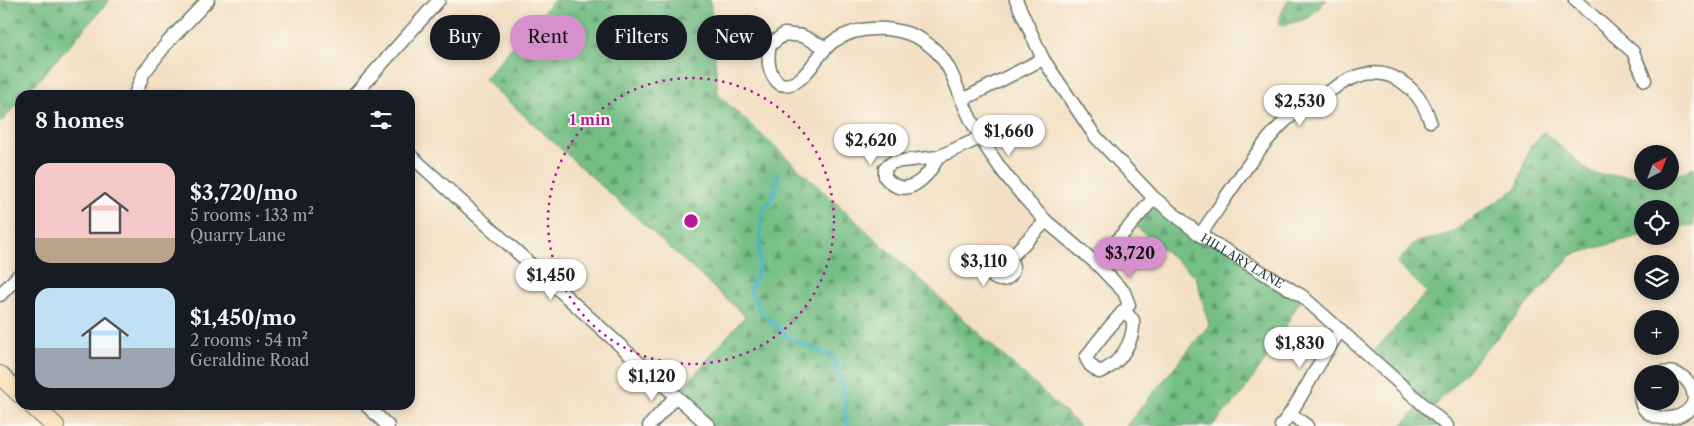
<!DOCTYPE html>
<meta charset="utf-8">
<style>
body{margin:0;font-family:"Libre Caslon Text",serif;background:#20242c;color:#f1f3f6;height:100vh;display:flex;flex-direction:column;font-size:19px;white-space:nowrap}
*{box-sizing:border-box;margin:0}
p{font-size:16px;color:#9ea1a6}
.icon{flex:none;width:28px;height:28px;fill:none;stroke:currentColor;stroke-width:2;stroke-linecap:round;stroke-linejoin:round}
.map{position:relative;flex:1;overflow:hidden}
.side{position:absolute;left:15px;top:90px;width:400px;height:320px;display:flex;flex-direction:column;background:#171b24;border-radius:15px;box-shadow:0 2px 8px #0003}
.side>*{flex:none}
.top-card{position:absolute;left:430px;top:15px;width:475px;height:45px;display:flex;gap:10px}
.needle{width:32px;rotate:42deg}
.fabs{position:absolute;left:1634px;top:145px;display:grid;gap:10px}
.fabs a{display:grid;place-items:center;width:45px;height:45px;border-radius:50%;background:#171b24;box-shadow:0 2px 8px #0003;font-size:25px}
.price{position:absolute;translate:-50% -42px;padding:0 11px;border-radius:18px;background:#fff;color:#222;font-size:16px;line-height:32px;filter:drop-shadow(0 1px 2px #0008)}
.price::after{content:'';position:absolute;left:50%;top:30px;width:15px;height:11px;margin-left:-8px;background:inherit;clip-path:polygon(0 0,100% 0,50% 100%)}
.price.selected{background:#d690ce;color:#111}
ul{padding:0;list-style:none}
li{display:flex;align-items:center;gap:15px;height:125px;padding:0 20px}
li span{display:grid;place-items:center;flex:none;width:140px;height:100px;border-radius:15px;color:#555}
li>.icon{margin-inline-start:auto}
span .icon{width:60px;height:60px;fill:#fffc;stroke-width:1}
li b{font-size:21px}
h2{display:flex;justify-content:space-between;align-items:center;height:60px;padding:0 20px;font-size:21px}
.chip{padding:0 18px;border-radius:22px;background:#171b24;box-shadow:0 2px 8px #0003;font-size:18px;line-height:45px}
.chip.selected{background:#d690ce;color:#111}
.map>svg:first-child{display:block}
.forest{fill:url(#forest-firs);stroke:#4a7e5c}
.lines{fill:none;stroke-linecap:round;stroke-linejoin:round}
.stream{stroke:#4ab8c4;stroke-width:4}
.street-casing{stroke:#697666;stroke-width:15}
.secondary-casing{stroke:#697666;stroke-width:20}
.street{stroke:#fff;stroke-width:12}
.secondary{stroke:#fbe6c4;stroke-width:18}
.ring{fill:none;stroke:#b5179e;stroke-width:2.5;stroke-dasharray:2.5 5}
.labels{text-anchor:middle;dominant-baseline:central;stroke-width:4;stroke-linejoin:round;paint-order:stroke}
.street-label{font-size:12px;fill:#1f3d34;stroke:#fbf7ec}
.centre{fill:#b5179e;stroke:#fbf7ec;stroke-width:2.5}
.ring-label{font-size:15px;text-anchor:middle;font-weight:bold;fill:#b5179e;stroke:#fbf7ec;stroke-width:4;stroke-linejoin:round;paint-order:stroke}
</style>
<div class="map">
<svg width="1694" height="426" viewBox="0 0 1694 426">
<defs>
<pattern id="forest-firs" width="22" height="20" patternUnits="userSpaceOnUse" patternTransform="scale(1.25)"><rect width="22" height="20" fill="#75be85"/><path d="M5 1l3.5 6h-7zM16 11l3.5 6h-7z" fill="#5f9c6e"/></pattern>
</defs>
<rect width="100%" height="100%" fill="#fbf7ec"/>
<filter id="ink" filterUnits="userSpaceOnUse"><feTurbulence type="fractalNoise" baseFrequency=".02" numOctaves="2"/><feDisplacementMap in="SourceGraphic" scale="10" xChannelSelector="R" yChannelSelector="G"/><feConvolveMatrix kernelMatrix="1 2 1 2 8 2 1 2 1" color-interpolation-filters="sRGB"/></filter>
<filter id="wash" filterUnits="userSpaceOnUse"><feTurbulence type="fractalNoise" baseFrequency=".0096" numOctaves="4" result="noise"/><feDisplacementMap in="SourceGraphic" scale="20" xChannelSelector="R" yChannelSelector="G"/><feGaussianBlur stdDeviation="1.12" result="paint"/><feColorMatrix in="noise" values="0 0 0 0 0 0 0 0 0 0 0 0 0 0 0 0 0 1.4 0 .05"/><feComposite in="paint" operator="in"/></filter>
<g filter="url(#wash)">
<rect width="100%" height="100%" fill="#f3e0c4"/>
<!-- forest -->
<g class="forest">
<path d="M0 0H110L25 95H20V101L0 123Z"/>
<path d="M554 0H710L718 95 1080 426H709L676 396 745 316 484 79Z"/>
<path d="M1288 0H1327L1309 18 1284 25 1280 24 1279 18Z"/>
<path d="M1544 132 1592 174 1642 177V181H1670V178L1694 167V225L1670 228V209H1642V235L1572 255 1431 410 1447 426H1402L1422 403 1370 356 1427 292 1397 263 1414 243 1451 233 1517 188 1530 147Z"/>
<path d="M1154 198 1302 296 1276 345 1241 395 1212 426H1126L1209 325 1196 277 1132 223Z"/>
</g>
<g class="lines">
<!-- stream -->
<path class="stream" d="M778 173C776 180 776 192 772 199 769 203 764 206 763 211 755 240 767 262 750 290L761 312 789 338 833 357 846 396 845 416 848 426"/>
</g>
</g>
<g filter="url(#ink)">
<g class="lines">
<!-- street casing -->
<g class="street-casing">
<g id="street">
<path id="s1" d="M1016 0 1043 59 1095 136 1154 198 1200 235 1302 296 1447 426"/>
<path d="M1575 0 1633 52 1645 80"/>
<path d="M825 47 802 36 784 34 770 45C767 59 768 75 780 84 805 90 816 52 834 41 863 22 909 25 935 50 949 63 955 82 962 100L1043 59"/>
<path d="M135 95 143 74 167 43 208 0"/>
<path d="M354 95 439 0"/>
<path d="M962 100C981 147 1011 185 1046 221"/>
<path d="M410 155 709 426"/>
<path d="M938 157C928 178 905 202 885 177V168L893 162 938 157 980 138"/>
<path d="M1200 235C1224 201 1255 150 1284 122 1298 109 1315 100 1331 90 1351 77 1372 67 1395 78 1413 87 1424 102 1430 121"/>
<circle cx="1001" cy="268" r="12"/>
<path d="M1009 259 1046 221 1097 264 1154 198"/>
<path d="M1097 264 1124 292 1129 305C1114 322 1098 339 1086 358L1090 365 1099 372C1119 366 1135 341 1133 320L1124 311"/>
<path d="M0 295 20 274"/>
<path d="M1657 374C1675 368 1692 378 1694 397"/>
<path d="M1642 389C1631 426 1690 426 1694 399"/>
<path d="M366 405 388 426"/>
<path d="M1291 414 1307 426"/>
<path d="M649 426 676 396"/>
<path d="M1281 426C1305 396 1318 360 1341 330"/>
</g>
</g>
<!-- secondary casing -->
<g class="secondary-casing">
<g id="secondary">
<path d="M0 375 20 394"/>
<path d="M32 405 55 426"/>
</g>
</g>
<!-- street -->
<use href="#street" class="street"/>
<!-- secondary -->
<use href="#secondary" class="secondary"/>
</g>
</g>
<!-- distance rings -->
<circle class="ring" cx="691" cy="221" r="143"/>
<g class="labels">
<!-- street labels -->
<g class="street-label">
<text stroke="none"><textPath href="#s1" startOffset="352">HILLARY LANE</textPath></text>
</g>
</g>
<circle cx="691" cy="221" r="8" class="centre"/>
<g class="ring-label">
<text x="590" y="125">1 min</text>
</g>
</svg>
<div class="fabs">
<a><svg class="needle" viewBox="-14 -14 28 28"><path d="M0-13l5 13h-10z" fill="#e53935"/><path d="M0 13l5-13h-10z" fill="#9ea1a6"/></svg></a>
<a><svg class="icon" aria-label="locate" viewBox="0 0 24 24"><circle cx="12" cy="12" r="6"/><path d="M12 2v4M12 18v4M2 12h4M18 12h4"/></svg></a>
<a><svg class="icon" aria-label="layers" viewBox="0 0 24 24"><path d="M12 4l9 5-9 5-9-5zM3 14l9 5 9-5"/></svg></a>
<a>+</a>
<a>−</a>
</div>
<b class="price" style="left:1300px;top:127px">$2,530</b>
<b class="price" style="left:1009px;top:157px">$1,660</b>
<b class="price" style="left:871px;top:166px">$2,620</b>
<b class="price selected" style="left:1130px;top:279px">$3,720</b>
<b class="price" style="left:984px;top:287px">$3,110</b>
<b class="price" style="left:551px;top:301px">$1,450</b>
<b class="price" style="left:1300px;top:369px">$1,830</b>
<b class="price" style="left:652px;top:402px">$1,120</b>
<div class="top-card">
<a class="chip">Buy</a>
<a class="chip selected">Rent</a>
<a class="chip">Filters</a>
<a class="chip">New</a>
</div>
<section class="side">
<h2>8 homes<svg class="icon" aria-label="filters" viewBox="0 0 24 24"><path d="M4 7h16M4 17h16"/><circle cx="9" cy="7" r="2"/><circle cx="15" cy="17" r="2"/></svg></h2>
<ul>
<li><span style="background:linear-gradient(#f6c9c9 75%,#b9a48a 0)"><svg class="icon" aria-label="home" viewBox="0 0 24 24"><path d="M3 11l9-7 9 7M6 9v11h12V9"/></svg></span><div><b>$3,720/mo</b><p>5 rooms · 133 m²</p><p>Quarry Lane</p></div></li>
<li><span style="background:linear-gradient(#bfe0f5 60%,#9aa5b1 0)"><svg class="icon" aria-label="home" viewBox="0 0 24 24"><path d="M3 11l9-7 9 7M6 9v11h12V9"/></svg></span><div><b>$1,450/mo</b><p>2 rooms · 54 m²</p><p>Geraldine Road</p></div></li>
</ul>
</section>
</div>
